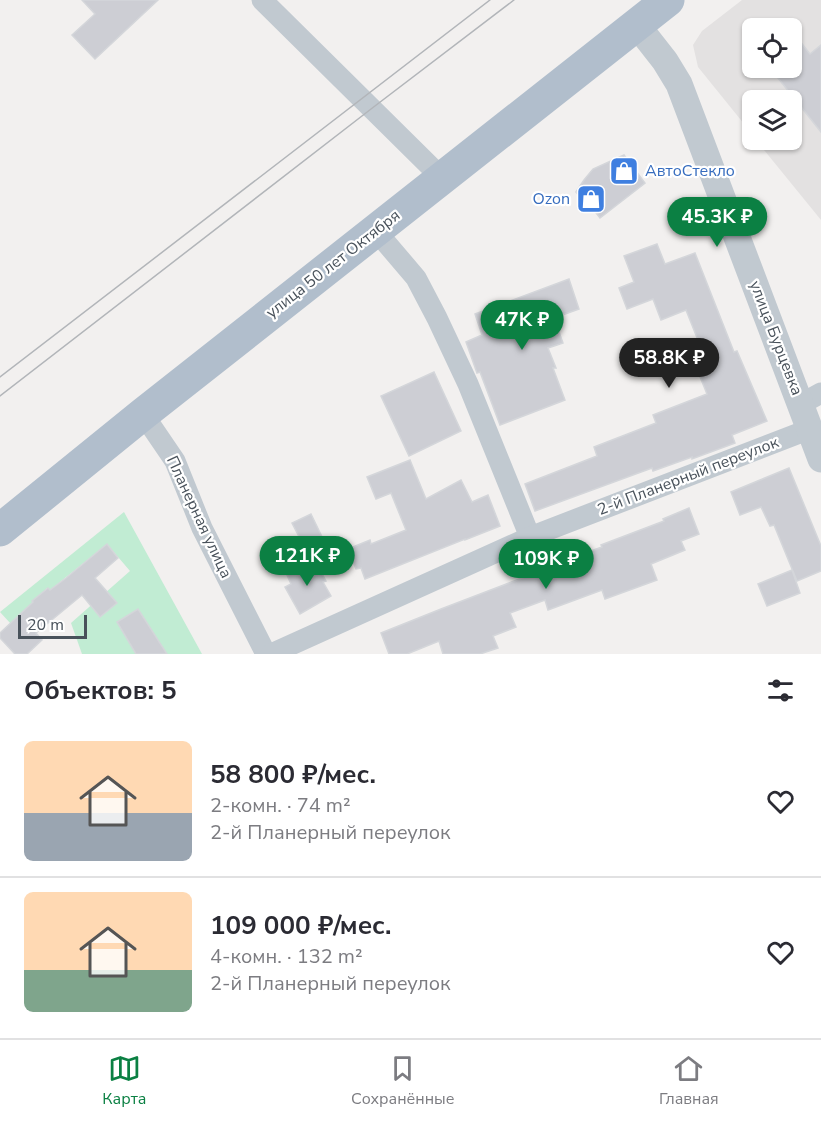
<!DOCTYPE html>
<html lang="ru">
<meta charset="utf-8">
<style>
body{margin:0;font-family:"Nunito Sans",sans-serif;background:#f7f7f7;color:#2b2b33;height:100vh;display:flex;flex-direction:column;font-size:22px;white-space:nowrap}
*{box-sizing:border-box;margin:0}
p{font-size:20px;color:#7c7c81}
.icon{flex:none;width:33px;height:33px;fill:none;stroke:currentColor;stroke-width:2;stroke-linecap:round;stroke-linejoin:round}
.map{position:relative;height:654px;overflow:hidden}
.side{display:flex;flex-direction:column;background:#fff;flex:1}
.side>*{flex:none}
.fabs{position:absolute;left:742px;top:18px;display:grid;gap:12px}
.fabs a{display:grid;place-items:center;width:60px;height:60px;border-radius:9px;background:#fff;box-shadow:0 2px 4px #0004;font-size:30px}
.scale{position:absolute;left:18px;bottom:15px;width:69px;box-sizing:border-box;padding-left:6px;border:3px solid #49525b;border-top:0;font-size:16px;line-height:21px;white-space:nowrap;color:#49525b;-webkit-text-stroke:4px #fff;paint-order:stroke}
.price{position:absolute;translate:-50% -51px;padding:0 14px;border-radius:21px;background:#0b8043;color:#fff;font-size:20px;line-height:39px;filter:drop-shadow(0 2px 3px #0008)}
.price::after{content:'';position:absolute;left:50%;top:36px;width:18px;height:14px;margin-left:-9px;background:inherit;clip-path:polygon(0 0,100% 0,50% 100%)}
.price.on{background:#222;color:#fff}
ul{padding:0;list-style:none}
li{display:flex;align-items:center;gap:18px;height:150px;padding:0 24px}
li+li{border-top:2px solid #e1e1e2}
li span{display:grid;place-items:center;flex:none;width:168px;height:120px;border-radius:9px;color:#555}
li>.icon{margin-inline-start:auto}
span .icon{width:72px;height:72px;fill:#fffc;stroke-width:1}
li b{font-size:26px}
h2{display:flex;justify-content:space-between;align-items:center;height:72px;padding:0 24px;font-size:26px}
.tab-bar{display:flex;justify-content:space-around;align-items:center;height:84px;border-top:2px solid #e1e1e2;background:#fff;font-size:16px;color:#7c7c81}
.tab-bar a{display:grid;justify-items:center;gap:3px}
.tab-bar .on{color:#0b8043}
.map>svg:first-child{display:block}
.education{fill:#e3e1e1;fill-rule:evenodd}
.green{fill:#c1ecd3}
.building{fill:#cdced4;stroke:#d4d6da;stroke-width:1.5}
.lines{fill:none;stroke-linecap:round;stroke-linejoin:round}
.minor{stroke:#c1c9d0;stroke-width:21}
.tertiary{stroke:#c1c9d0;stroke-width:27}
.primary{stroke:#b1becc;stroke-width:33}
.tram{stroke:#b2b5b9;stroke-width:1.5}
.labels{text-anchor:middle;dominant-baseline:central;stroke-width:4.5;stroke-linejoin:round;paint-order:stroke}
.shop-label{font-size:16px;fill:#366cbe;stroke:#fff;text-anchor:start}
.street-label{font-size:16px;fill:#49525b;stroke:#fff}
</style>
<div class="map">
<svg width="821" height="654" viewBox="0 0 821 654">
<rect width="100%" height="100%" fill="#f2f0ef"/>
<!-- education -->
<path class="education" d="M742 0H821V220L756 140H792V100H753V135L698 67 693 45 702 31ZM753 28H792V68H753Z"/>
<!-- green -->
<path class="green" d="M124 512 202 654H82L71 623 130 571 107 544 50 590 47 588 33 601 39 609 11 624 0 612Z"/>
<!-- building -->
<g class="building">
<path d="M82 0H158L95 59 72 35 95 14Z"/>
<path d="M792 31 810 54 821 45V132L770 68H792Z"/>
<path d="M624 155 645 183 600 218 590 205 587 207 576 192 584 180 593 169Z"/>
<path d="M657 244 665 264 695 253 734 352 737 351 767 421 732 435 735 443 692 459V457L653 471 652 468 535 511 525 484 597 456 594 447 656 423 653 415 707 394 696 367 707 363 686 310 661 320 653 299 627 309 619 288 634 282 624 256Z"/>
<path d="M569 279 579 309 554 318 563 343 548 348 556 368H553L565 400 500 425 480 372 477 373 466 342 482 335 475 314Z"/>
<path d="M434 372 461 431 409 456 381 396Z"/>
<path d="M410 460 426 499 461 480 472 502 488 495 500 526 465 540V539L365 579 361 568 356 569 348 549 370 540 371 544 406 530 391 493 376 499 367 477Z"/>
<path d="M789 468 821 546V571L797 581 774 525 770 526 761 507 740 515 731 492Z"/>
<path d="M689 508 699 534 681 541 685 550 651 564 657 580 605 599 602 590 548 610 545 600 510 613 516 627 493 636 498 648 480 654H443L439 641 407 654H389L381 633 441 609 535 573 532 566 563 555 565 560 602 547 601 545 664 521 663 519Z"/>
<path d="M311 514 325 543 306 550 292 523Z"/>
<path d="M107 544 118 558 95 578 117 603 100 617 82 595 36 633 42 640 27 654H15L0 638V633L33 602 32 601 48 588 50 590 66 578Z"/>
<path d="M314 559 326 581 323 582 331 596 300 614 285 587 291 584 287 575Z"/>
<path d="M792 570 800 593 767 606 758 584Z"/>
<path d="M138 609 167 654H136L117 622Z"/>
</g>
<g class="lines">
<!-- minor -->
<g class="minor">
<path d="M262 0 442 178"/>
<path d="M376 231 416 278 437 318 468 384 530 537"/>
<path d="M801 404 821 393"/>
<path d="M143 414 175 461 202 528 266 654"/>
<path d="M271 654 530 537 810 429"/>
</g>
<!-- tertiary -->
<path class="tertiary" d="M636 24 665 61 679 84 821 459"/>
<!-- primary -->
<path class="primary" d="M0 530 143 414 668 0"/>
<!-- tram -->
<g class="tram">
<path d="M0 377 490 0"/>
<path d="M0 396 371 109 514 0"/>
</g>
</g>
<!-- icons -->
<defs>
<g id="shop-square" transform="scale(1.5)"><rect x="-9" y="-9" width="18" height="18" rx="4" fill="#3f7fe0" stroke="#fff"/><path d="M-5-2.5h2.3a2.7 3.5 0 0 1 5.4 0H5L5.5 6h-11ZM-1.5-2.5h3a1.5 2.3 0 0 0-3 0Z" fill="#fff"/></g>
</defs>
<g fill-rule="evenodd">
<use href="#shop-square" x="624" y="171"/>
<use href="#shop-square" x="591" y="199"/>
</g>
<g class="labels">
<!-- shop labels -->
<g class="shop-label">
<text x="645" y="171">АвтоСтекло</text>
<text x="570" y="199" text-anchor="end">Ozon</text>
</g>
<!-- street labels -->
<g class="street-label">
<text transform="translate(333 264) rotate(-38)">улица 50 лет Октября</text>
<text transform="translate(776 338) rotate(69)">улица Бурцевка</text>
<text transform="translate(688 476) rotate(-21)">2-й Планерный переулок</text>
<text transform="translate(199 517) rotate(65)">Планерная улица</text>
</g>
</g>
</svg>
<div class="fabs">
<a><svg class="icon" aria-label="locate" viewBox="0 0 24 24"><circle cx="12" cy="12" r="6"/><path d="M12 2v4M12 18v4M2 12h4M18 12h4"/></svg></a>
<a><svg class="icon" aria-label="layers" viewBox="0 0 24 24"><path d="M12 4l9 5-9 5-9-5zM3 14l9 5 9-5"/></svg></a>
</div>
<div class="scale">20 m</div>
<b class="price" style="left:717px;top:248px">45.3K ₽</b>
<b class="price" style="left:522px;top:351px">47K ₽</b>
<b class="price on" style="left:669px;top:389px">58.8K ₽</b>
<b class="price" style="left:307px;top:587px">121K ₽</b>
<b class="price" style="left:546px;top:590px">109K ₽</b>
</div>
<section class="side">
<h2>Объектов: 5<svg class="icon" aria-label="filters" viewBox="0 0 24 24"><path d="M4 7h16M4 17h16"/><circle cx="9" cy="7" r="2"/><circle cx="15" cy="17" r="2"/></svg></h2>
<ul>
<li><span style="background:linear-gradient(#ffd9b3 60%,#9aa5b1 0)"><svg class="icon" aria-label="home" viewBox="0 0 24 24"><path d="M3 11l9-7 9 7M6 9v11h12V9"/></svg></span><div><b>58 800 ₽/мес.</b><p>2-комн. · 74 m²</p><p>2-й Планерный переулок</p></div><svg class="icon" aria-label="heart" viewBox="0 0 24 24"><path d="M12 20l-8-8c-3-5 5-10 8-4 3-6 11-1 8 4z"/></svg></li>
<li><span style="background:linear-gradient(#ffd9b3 65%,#7fa58c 0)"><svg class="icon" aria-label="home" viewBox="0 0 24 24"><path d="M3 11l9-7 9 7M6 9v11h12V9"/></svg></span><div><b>109 000 ₽/мес.</b><p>4-комн. · 132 m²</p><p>2-й Планерный переулок</p></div><svg class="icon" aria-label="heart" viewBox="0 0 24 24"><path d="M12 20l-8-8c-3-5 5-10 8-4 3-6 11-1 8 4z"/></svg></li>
</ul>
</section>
<nav class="tab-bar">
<a class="on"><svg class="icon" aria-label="map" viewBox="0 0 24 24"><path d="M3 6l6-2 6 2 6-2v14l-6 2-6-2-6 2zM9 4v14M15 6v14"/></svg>Карта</a>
<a><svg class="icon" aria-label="saved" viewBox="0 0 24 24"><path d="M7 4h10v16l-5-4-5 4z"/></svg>Сохранённые</a>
<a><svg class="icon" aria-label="home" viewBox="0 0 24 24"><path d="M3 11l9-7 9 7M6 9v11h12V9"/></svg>Главная</a>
</nav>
